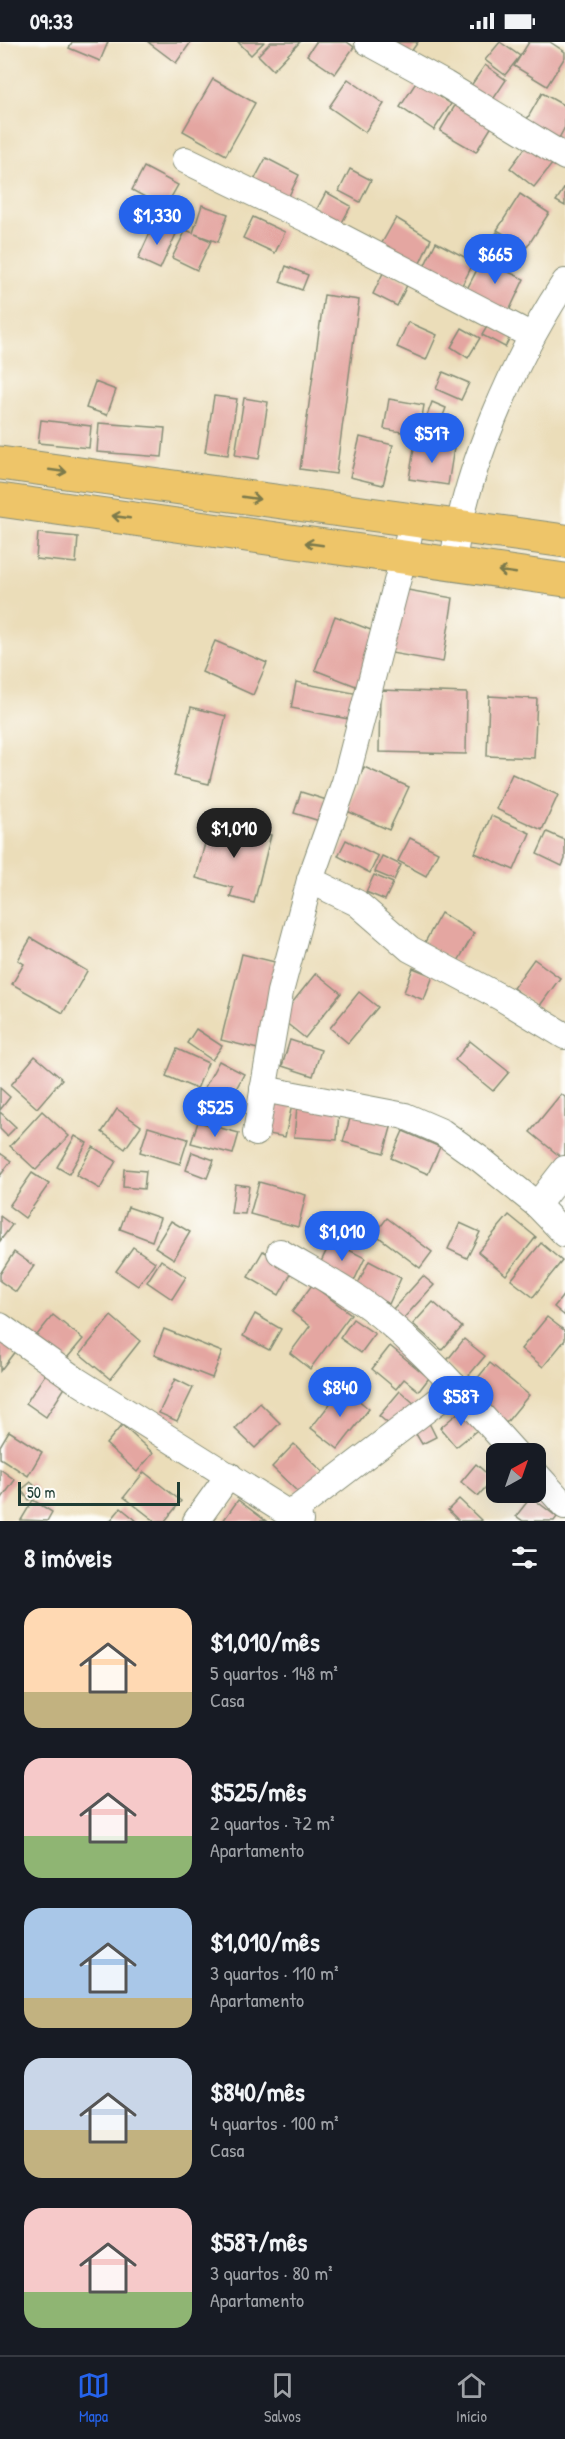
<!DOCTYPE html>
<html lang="pt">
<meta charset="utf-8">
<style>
body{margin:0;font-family:"Patrick Hand",sans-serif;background:#20242c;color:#f1f3f6;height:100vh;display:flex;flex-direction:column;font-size:22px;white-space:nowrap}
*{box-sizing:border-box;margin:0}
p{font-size:20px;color:#9ea1a6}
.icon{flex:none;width:33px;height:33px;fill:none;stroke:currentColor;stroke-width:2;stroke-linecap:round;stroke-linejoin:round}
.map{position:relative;height:1479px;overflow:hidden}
.details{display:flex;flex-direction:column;background:#171b24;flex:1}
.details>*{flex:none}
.needle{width:39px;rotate:40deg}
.controls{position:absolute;left:486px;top:1401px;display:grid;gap:12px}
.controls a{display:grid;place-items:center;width:60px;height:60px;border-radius:12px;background:#171b24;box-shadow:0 6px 24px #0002;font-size:30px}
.scale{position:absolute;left:18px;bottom:15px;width:162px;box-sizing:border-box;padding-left:6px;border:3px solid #1f3d34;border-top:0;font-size:16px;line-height:21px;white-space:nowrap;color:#1f3d34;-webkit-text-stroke:4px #fdfcf7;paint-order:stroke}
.price{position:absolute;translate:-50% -51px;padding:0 14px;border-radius:21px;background:#2563eb;color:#fff;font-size:20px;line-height:39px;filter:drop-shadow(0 2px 3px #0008)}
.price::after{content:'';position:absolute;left:50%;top:36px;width:18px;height:14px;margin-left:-9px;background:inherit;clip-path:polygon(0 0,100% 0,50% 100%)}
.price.current{background:#222;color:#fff}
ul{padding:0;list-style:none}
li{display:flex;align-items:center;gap:18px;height:150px;padding:0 24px}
li span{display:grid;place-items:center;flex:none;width:168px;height:120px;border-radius:18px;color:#555}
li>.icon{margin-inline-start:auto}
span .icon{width:72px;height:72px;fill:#fffc;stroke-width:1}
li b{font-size:26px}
h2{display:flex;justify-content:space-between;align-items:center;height:72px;padding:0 24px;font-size:26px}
.status{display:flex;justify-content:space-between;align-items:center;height:42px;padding:0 30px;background:#171b24;direction:ltr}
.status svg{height:16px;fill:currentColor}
.tabs{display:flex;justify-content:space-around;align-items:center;height:84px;border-top:2px solid #363941;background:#171b24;font-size:16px;color:#9ea1a6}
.tabs a{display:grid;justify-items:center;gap:3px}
.tabs .current{color:#2563eb}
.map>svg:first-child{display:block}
.building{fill:#e4a6a1}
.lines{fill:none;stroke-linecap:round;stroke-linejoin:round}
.street-casing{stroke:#858d76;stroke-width:28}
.primary-casing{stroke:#858d76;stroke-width:35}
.street{stroke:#fff;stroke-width:26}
.primary{stroke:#eec569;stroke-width:33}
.oneway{stroke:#7c7a4c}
</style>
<div class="status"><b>09:33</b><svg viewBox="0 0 49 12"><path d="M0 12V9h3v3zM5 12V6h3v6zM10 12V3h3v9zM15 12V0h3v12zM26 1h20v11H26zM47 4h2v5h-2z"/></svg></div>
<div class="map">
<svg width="565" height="1479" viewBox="0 0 565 1479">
<rect width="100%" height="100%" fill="#fdfcf7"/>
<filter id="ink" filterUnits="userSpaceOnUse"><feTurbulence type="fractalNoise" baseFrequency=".0167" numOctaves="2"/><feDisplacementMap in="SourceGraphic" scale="12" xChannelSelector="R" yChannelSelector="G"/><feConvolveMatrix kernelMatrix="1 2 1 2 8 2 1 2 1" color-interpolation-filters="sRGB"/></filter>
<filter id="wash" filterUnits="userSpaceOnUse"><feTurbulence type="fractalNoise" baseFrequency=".008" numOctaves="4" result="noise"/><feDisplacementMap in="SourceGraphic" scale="24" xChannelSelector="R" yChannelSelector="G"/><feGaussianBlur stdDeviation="1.35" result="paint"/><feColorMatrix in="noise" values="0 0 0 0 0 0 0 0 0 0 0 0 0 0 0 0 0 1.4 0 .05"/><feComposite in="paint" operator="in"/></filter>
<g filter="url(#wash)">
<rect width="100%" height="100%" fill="#ebddb9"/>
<g id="blocks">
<!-- building -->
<g class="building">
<path d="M72 0H108L100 19 69 6Z"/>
<path d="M148 0H191L176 21Z"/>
<path d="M238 0H264L251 13Z"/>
<path d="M271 0H300L273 28 258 13Z"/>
<path d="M316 0H347L354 5 335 32 307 13Z"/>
<path d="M388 0H418L408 14Z"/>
<path d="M500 0 520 14 505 33 485 18Z"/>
<path d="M529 0H550L565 10V15L547 44 514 24Z"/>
<path d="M485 23 506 38 490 62 468 48Z"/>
<path d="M213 37 255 61 226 113 183 89Z"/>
<path d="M348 37 384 62 365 90 329 65Z"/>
<path d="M417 39 451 62 434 88 400 65Z"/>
<path d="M542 51 565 64V85L558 98 526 79Z"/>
<path d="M457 60 494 81 476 110 440 89Z"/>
<path d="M528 102 553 121 534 145 510 126Z"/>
<path d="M266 116 299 133 286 160 252 142Z"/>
<path d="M144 125 178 143 165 166 132 148Z"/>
<path d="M350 127 371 138 360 160 339 149Z"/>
<path d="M565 145V164L556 159Z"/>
<path d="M326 150 351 164 340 184 315 171Z"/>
<path d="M520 152 549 171 527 205 497 188Z"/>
<path d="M202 163 228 172 218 200 195 192 211 199 197 228 172 216 186 188 193 191Z"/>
<path d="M253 175 285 190 275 211 243 196Z"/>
<path d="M396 176 431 197 416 230 378 208Z"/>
<path d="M154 182 176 192 160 227 138 217Z"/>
<path d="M497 190 520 205 507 227 480 213Z"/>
<path d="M436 200 474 220 459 249 422 229Z"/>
<path d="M482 218 524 237 509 269 466 249Z"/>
<path d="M286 224 308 233 302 248 280 240Z"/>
<path d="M384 229 408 241 397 264 373 252Z"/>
<path d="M324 253 359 258 336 432 300 427Z"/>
<path d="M408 280 437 293 426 318 397 305Z"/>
<path d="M488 283 510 295 505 305 482 293Z"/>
<path d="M462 286 480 296 468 316 451 305Z"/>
<path d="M443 330 469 341 461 358 436 347Z"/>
<path d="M95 340 116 348 107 373 86 366Z"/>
<path d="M214 354 237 357 228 413 205 410Z"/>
<path d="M244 356 268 360 259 417 235 413Z"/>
<path d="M389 357 424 363 419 393 384 387Z"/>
<path d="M432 360 446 366 438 387 424 382Z"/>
<path d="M41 378 91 384 89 406 38 401Z"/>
<path d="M99 381 165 386 162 415 97 410Z"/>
<path d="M360 395 393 403 383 443 350 435Z"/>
<path d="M415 400 454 406 448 443 409 437Z"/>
<path d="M38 491 78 495 76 521 36 517Z"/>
<path d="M402 547 453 556 443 620 391 611Z"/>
<path d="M335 574 381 592 361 646 315 628Z"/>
<path d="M215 599 267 621 253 653 202 630Z"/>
<path d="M296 640 359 652 354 678 291 666Z"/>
<path d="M380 648 467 651 466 712 379 710Z"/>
<path d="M489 654 537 657 534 716 487 714Z"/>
<path d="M191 665 226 674 209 742 174 734Z"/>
<path d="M364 725 409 745 389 788 345 768Z"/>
<path d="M512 732 558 753 542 788 496 767Z"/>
<path d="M301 750 333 760 326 781 294 771Z"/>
<path d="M491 774 530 791 514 828 475 811Z"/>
<path d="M211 778 271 793 254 861 230 855 233 846 196 836Z"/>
<path d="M547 790 565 798V817L562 824 537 812Z"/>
<path d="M410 796 438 810 426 834 398 819Z"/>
<path d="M346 798 378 814 370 831 338 814Z"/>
<path d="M382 814 401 823 394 838 375 830Z"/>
<path d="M374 833 393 841 385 858 366 850Z"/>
<path d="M441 871 474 891 457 921 424 902Z"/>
<path d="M31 896 87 929 63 971 12 942 24 922 18 918Z"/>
<path d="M242 912 279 921 258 1007 221 998Z"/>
<path d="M534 917 560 936 539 965 513 946Z"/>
<path d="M413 926 433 934 424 958 404 950Z"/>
<path d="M316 931 341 951 305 996 280 976Z"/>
<path d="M359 950 378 965 348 1001 330 986Z"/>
<path d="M196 987 222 1004 212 1018 187 1001Z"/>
<path d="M290 998 321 1008 313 1034 282 1024Z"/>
<path d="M470 999 509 1030 493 1049 455 1018Z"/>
<path d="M177 1007 208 1021 197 1047 166 1034Z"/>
<path d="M35 1014 62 1037 37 1066 11 1043Z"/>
<path d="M219 1019 244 1032 228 1062 203 1049Z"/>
<path d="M0 1046 10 1055 0 1068Z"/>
<path d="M561 1052 565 1055V1113L562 1116 530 1090Z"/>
<path d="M270 1059 292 1063 285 1095 263 1091Z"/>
<path d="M297 1065 339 1068 337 1098 294 1095Z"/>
<path d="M117 1067 141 1084 125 1107 102 1090Z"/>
<path d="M42 1069 69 1094 36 1128 10 1104Z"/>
<path d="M0 1070 16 1085 7 1094 0 1087Z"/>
<path d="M352 1070 392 1082 384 1111 343 1100Z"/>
<path d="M198 1080 239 1091 233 1112 191 1101Z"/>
<path d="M148 1085 188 1097 180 1122 140 1110Z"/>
<path d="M403 1089 440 1105 428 1132 391 1116Z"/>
<path d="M75 1094 87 1101 69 1132 57 1125Z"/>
<path d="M93 1105 116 1119 100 1147 76 1133Z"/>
<path d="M192 1110 214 1118 207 1136 186 1128Z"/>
<path d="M0 1111 11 1119 0 1134Z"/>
<path d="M124 1127 146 1129 144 1147 123 1145Z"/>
<path d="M32 1131 49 1142 25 1176 9 1164Z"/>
<path d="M259 1140 306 1153 298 1185 250 1172Z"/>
<path d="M235 1142 249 1144 245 1172 231 1171Z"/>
<path d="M128 1165 160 1176 152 1199 120 1187Z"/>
<path d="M509 1173 536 1195 506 1233 478 1210Z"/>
<path d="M0 1174 12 1183 0 1199Z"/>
<path d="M387 1176 432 1210 420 1226 375 1192Z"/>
<path d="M171 1179 190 1190 174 1217 155 1205Z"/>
<path d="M460 1181 480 1190 467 1216 448 1207Z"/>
<path d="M331 1199 365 1216 353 1241 319 1224Z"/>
<path d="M541 1201 562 1219 533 1255 511 1238Z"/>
<path d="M133 1205 155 1220 138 1244 116 1229Z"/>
<path d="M263 1209 294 1226 279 1253 248 1235Z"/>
<path d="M14 1210 34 1224 16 1250 0 1239V1232Z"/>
<path d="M161 1218 186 1235 172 1257 147 1240Z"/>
<path d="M369 1219 401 1236 389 1262 356 1246Z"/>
<path d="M423 1234 434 1243 402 1278 392 1268Z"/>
<path d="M312 1243 351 1272 310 1327 290 1311 310 1284 292 1270Z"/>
<path d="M565 1251V1274L554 1265Z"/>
<path d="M433 1260 462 1285 442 1308 413 1282Z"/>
<path d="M255 1272 281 1287 269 1308 243 1294Z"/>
<path d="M53 1273 83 1297 62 1322 33 1298Z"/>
<path d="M111 1274 140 1299 110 1337 80 1312Z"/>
<path d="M547 1275 565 1289V1298L543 1325 521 1307Z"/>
<path d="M353 1277 375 1292 361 1311 340 1296Z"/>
<path d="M164 1287 222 1310 212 1336 154 1313Z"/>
<path d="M0 1295 16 1308 0 1329Z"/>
<path d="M464 1297 485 1314 465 1338 445 1321Z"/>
<path d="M390 1304 429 1336 419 1349 404 1337 396 1347 372 1327Z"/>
<path d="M490 1321 529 1353 506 1381 467 1349Z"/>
<path d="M46 1331 66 1344 46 1375 26 1361Z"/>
<path d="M175 1337 193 1346 177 1379 159 1371Z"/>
<path d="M343 1345 369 1367 338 1407 311 1386Z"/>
<path d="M400 1349 417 1364 397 1389 379 1374Z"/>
<path d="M260 1361 280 1381 255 1406 235 1387Z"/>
<path d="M465 1365 481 1385 456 1405 440 1386Z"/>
<path d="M428 1379 436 1395 422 1402 413 1387Z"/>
<path d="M122 1383 153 1411 137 1430 106 1402Z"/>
<path d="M9 1389 42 1410 28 1434 0 1416V1404Z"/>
<path d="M294 1402 324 1431 302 1454 272 1425Z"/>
<path d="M476 1422 493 1437 478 1454 461 1440Z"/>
<path d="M0 1427 15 1438 0 1459Z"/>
<path d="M144 1430 181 1459 165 1479H155L124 1455Z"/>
<path d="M31 1440 39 1449 29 1458 21 1448Z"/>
<path d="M531 1455 557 1475 554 1479H523L516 1474Z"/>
<path d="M459 1457 482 1479H459L448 1468Z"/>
<path d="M33 1458 52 1470 47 1479 21 1478Z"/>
<path d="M238 1458 266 1479H223Z"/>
<path d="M121 1466 137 1479H110Z"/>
</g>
</g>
</g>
<g filter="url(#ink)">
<use href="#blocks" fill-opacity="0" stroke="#858d76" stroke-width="1.5"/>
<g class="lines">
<!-- street casing -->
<g class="street-casing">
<g id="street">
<path d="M368 0 445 42 565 115"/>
<path d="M185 118 311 179 532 294"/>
<path d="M453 523C462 433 515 315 565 240"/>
<path d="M310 838 357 861 410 907 502 956 565 994"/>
<path d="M263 1047 405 1074 442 1090 480 1117 537 1163 565 1192"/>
<path d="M256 1091 280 950 310 838 345 740 413 478"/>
<path d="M537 1163 565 1127"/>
<path d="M280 1210C316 1232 356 1252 388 1280 435 1320 475 1367 516 1412"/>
<path d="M0 1284 76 1338 300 1479"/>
<path d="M536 1432 565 1464"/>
<path d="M290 1472 456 1345"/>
<path d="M196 1479 229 1433"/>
</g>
</g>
<!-- primary casing -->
<g class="primary-casing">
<g id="primary">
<path d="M0 421 565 499"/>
<path d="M0 458 565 538"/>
</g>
</g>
<!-- street -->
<use href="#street" class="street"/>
<!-- primary -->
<use href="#primary" class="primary"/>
</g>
<!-- one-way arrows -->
<defs><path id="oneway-shaft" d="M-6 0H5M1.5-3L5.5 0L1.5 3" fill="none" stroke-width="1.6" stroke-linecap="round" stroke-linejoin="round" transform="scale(1.5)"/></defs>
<g class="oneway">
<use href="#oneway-shaft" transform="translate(58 429) rotate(8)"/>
<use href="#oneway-shaft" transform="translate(251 456) rotate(8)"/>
<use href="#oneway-shaft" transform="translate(121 475) rotate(-172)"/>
<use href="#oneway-shaft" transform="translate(314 502) rotate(-172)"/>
<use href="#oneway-shaft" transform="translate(507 530) rotate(-172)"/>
</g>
</g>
</svg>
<div class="controls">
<a><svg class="needle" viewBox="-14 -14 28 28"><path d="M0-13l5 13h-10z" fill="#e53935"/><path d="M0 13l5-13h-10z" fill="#9ea1a6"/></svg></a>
</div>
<div class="scale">50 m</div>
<b class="price" style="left:157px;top:204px">$1,330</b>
<b class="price" style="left:495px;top:243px">$665</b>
<b class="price" style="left:432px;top:422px">$517</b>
<b class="price current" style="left:234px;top:817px">$1,010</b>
<b class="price" style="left:215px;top:1096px">$525</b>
<b class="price" style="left:342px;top:1220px">$1,010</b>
<b class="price" style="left:340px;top:1376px">$840</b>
<b class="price" style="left:461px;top:1385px">$587</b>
</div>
<section class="details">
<h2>8 imóveis<svg class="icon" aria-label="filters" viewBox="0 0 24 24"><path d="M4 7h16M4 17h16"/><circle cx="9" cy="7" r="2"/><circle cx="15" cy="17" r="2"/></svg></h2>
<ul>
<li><span style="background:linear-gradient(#ffd9b3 70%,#c2b280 0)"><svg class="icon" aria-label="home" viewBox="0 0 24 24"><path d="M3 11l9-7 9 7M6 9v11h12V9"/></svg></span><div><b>$1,010/mês</b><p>5 quartos · 148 m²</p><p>Casa</p></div></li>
<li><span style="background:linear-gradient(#f6c9c9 65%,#8fb573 0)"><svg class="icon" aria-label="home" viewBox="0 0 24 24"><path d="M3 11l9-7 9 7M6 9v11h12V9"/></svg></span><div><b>$525/mês</b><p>2 quartos · 72 m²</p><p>Apartamento</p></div></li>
<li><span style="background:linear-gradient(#a9c7e8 75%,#c2b280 0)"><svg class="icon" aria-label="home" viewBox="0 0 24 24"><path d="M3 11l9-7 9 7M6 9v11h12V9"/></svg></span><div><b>$1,010/mês</b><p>3 quartos · 110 m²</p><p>Apartamento</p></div></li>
<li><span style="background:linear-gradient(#c9d6e8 60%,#c2b280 0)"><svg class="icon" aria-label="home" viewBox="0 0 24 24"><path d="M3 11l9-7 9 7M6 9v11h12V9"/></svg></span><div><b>$840/mês</b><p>4 quartos · 100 m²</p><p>Casa</p></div></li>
<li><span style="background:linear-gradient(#f6c9c9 70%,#8fb573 0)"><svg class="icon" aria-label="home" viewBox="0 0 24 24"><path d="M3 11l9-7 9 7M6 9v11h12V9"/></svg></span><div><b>$587/mês</b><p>3 quartos · 80 m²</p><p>Apartamento</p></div></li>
</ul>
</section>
<nav class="tabs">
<a class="current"><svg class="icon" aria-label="map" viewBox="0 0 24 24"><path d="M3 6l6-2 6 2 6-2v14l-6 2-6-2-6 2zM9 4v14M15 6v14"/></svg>Mapa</a>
<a><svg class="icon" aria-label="saved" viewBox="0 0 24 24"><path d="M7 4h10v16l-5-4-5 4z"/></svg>Salvos</a>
<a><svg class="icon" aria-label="home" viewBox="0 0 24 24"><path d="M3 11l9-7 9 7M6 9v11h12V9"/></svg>Início</a>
</nav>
